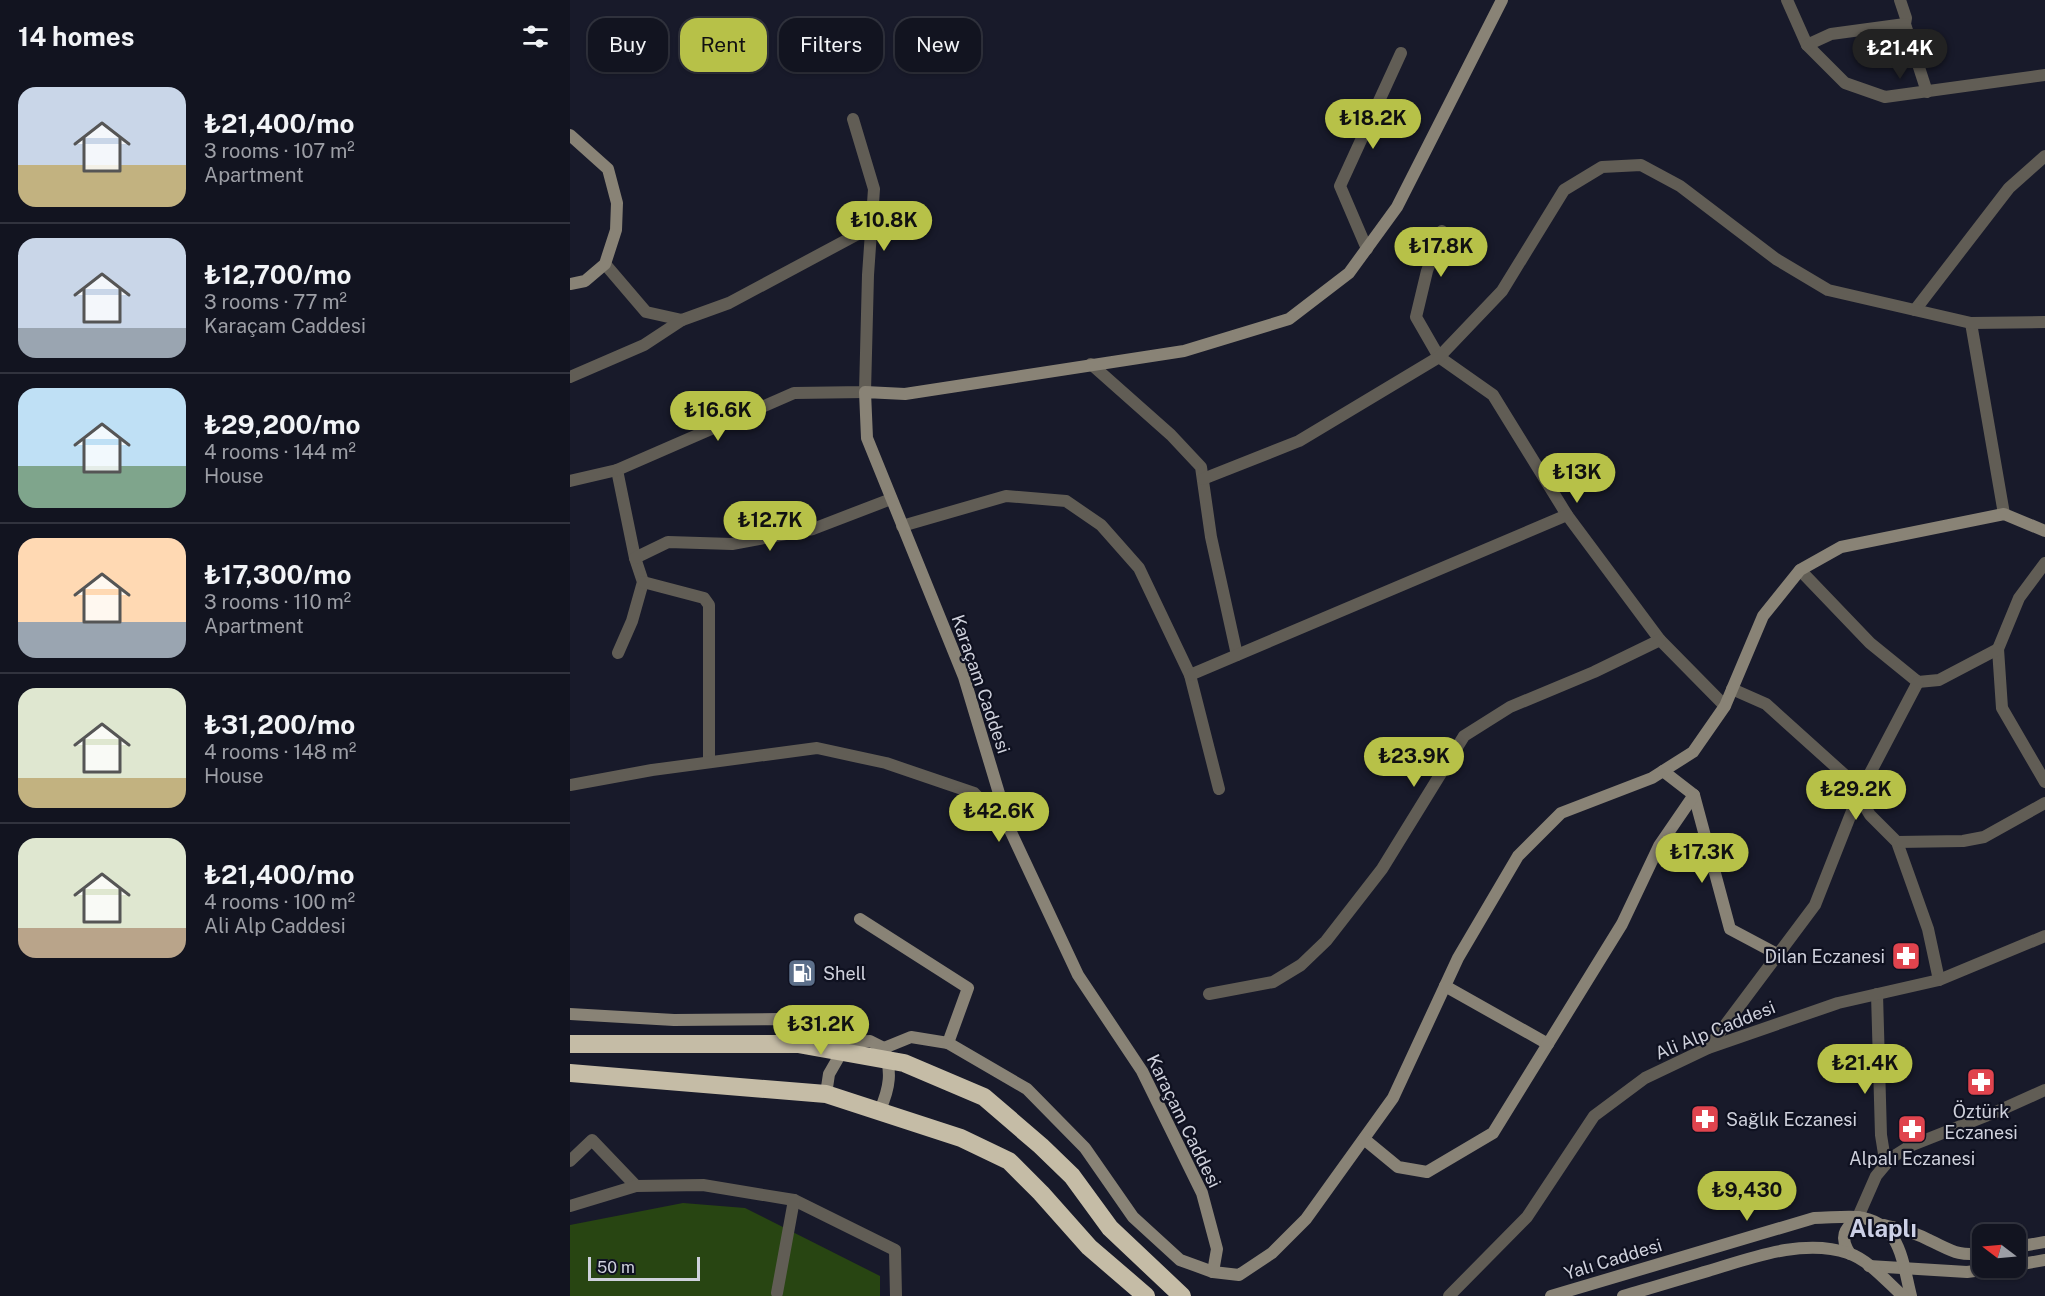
<!DOCTYPE html>
<meta charset="utf-8">
<style>
body{margin:0;font-family:"Public Sans",sans-serif;background:#1b1d29;color:#f1f3f6;height:100vh;display:flex;flex-direction:column;font-size:22px;white-space:nowrap}
*{box-sizing:border-box;margin:0}
p{font-size:20px;color:#9c9ea5}
.icon{flex:none;width:33px;height:33px;fill:none;stroke:currentColor;stroke-width:2;stroke-linecap:round;stroke-linejoin:round}
.map{position:relative;flex:1;overflow:hidden}
.panel{display:flex;flex-direction:column;background:#121420;width:570px}
.panel>*{flex:none}
.banner{position:absolute;left:18px;top:18px;width:570px;height:54px;display:flex;gap:12px}
.needle{width:39px;rotate:286deg}
.controls{position:absolute;left:1402px;top:1224px;display:grid;gap:12px}
.controls a{display:grid;place-items:center;width:54px;height:54px;border-radius:12px;background:#121420;box-shadow:0 2px 4px #0004,0 0 0 2px #31333e;font-size:30px}
.scale{position:absolute;left:18px;bottom:15px;width:112px;box-sizing:border-box;padding-left:6px;border:3px solid #cfd1dc;border-top:0;font-size:16px;line-height:21px;white-space:nowrap;color:#cfd1dc;-webkit-text-stroke:4px #0f1120;paint-order:stroke}
.price{position:absolute;translate:-50% -51px;padding:0 14px;border-radius:21px;background:#b7c148;color:#111;font-size:20px;line-height:39px;filter:drop-shadow(0 2px 3px #0008)}
.price::after{content:'';position:absolute;left:50%;top:36px;width:18px;height:14px;margin-left:-9px;background:inherit;clip-path:polygon(0 0,100% 0,50% 100%)}
.price.active{background:#222;color:#fff}
ul{padding:0;list-style:none}
li{display:flex;align-items:center;gap:18px;height:150px;padding:0 18px}
li+li{border-top:2px solid #31333e}
li span{display:grid;place-items:center;flex:none;width:168px;height:120px;border-radius:18px;color:#555}
li>.icon{margin-inline-start:auto}
span .icon{width:72px;height:72px;fill:#fffc;stroke-width:1}
li b{font-size:26px}
h2{display:flex;justify-content:space-between;align-items:center;height:72px;padding:0 18px;font-size:26px}
.tag{padding:0 21px;border-radius:18px;background:#121420;box-shadow:0 2px 4px #0004,0 0 0 2px #31333e;font-size:21px;line-height:54px}
.tag.active{background:#b7c148;color:#111}
main{display:flex;flex:1;min-height:0}
.map>svg:first-child{display:block}
.green{fill:#284512}
.lines{fill:none;stroke-linecap:round;stroke-linejoin:round}
.street{stroke:#615d55;stroke-width:12}
.secondary{stroke:#898376;stroke-width:12}
.highway{stroke:#c5bca6;stroke-width:18}
.labels{text-anchor:middle;dominant-baseline:central;stroke-width:4.5;stroke-linejoin:round;paint-order:stroke}
.street-label{font-size:18px;fill:#cfd1dc;stroke:#0f1120}
.poi-label{font-size:18px;fill:#cfd1dc;stroke:#0f1120;text-anchor:start}
.district-label{font-size:24px;font-weight:bold;fill:#ccd0e6;stroke:#0f1120}
</style>
<main>
<section class="panel">
<h2>14 homes<svg class="icon" aria-label="filters" viewBox="0 0 24 24"><path d="M4 7h16M4 17h16"/><circle cx="9" cy="7" r="2"/><circle cx="15" cy="17" r="2"/></svg></h2>
<ul>
<li><span style="background:linear-gradient(#c9d6e8 65%,#c2b280 0)"><svg class="icon" aria-label="home" viewBox="0 0 24 24"><path d="M3 11l9-7 9 7M6 9v11h12V9"/></svg></span><div><b>₺21,400/mo</b><p>3 rooms · 107 m²</p><p>Apartment</p></div></li>
<li><span style="background:linear-gradient(#c9d6e8 75%,#9aa5b1 0)"><svg class="icon" aria-label="home" viewBox="0 0 24 24"><path d="M3 11l9-7 9 7M6 9v11h12V9"/></svg></span><div><b>₺12,700/mo</b><p>3 rooms · 77 m²</p><p>Karaçam Caddesi</p></div></li>
<li><span style="background:linear-gradient(#bfe0f5 65%,#7fa58c 0)"><svg class="icon" aria-label="home" viewBox="0 0 24 24"><path d="M3 11l9-7 9 7M6 9v11h12V9"/></svg></span><div><b>₺29,200/mo</b><p>4 rooms · 144 m²</p><p>House</p></div></li>
<li><span style="background:linear-gradient(#ffd9b3 70%,#9aa5b1 0)"><svg class="icon" aria-label="home" viewBox="0 0 24 24"><path d="M3 11l9-7 9 7M6 9v11h12V9"/></svg></span><div><b>₺17,300/mo</b><p>3 rooms · 110 m²</p><p>Apartment</p></div></li>
<li><span style="background:linear-gradient(#dfe7d0 75%,#c2b280 0)"><svg class="icon" aria-label="home" viewBox="0 0 24 24"><path d="M3 11l9-7 9 7M6 9v11h12V9"/></svg></span><div><b>₺31,200/mo</b><p>4 rooms · 148 m²</p><p>House</p></div></li>
<li><span style="background:linear-gradient(#dfe7d0 75%,#b9a48a 0)"><svg class="icon" aria-label="home" viewBox="0 0 24 24"><path d="M3 11l9-7 9 7M6 9v11h12V9"/></svg></span><div><b>₺21,400/mo</b><p>4 rooms · 100 m²</p><p>Ali Alp Caddesi</p></div></li>
</ul>
</section>
<div class="map">
<svg width="1475" height="1296" viewBox="0 0 1475 1296">
<rect width="100%" height="100%" fill="#181a2a"/>
<!-- green -->
<path class="green" d="M113 1203 175 1208 310 1276V1296H0V1225Z"/>
<g class="lines">
<!-- street -->
<g class="street">
<path d="M1217 0 1237 45 1275 83 1315 97 1475 75"/>
<path d="M1330 0 1336 18 1335 24 1357 92"/>
<path d="M1237 45 1261 34 1335 24"/>
<path d="M872 231 857 271 846 317 869 357 923 395 997 515 1090 640 1155 706"/>
<path d="M797 249 770 186 831 53"/>
<path d="M35 264 76 312 112 320 159 303 301 227"/>
<path d="M1345 310 1439 188 1475 156"/>
<path d="M1401 323 1434 514"/>
<path d="M521 364 601 435 631 467 641 537 667 655"/>
<path d="M0 377 74 345 112 320"/>
<path d="M47 470 65 558 73 582 62 621 48 653"/>
<path d="M633 479 729 441 869 357 932 291 994 190 1032 167 1071 165 1110 186 1206 259 1258 290 1401 323 1475 322"/>
<path d="M0 481 47 470 224 393 295 392 298 275 304 189 283 119"/>
<path d="M332 526 436 496 496 501 531 525 569 568 620 675 649 789"/>
<path d="M65 558 98 542 162 544 243 529 321 499"/>
<path d="M1475 563 1449 598 1428 649 1432 708 1475 782"/>
<path d="M1230 570 1300 643 1348 682 1369 680 1428 649"/>
<path d="M73 582 134 598 139 605V762"/>
<path d="M620 675 997 515"/>
<path d="M1162 689 1196 704 1277 777 1300 815 1327 842 1358 929 1369 980"/>
<path d="M0 785 82 770 247 748 316 763 404 793 440 830"/>
<path d="M1327 842 1393 841 1414 837 1475 803"/>
<path d="M639 994 703 982 731 965 756 941 812 869 894 736 940 707 1024 672 1090 640"/>
<path d="M1307 994 1311 1135 1315 1160 1321 1158"/>
<path d="M1138 1048 1245 905 1288 796 1348 682"/>
<path d="M0 1161 22 1140 66 1186"/>
<path d="M0 1206 66 1186 133 1185 224 1200 325 1250 326 1296"/>
<path d="M1288 1217 1306 1176 1321 1158 1340 1146 1426 1112 1475 1090"/>
<path d="M207 1293 224 1200"/>
<path d="M879 1296 957 1217 1024 1116 1075 1078 1138 1048 1268 1003 1369 980 1475 936"/>
</g>
<!-- secondary -->
<g class="secondary">
<path d="M0 135 38 169 47 203 46 230 35 264 15 281 0 284"/>
<path d="M1093 771 1124 795 1160 929 1207 954"/>
<path d="M290 919 398 988 378 1043 341 1037 314 1048"/>
<path d="M875 986 978 1044"/>
<path d="M0 1014 104 1020 211 1019 282 1042 300 1041 314 1048C322 1072 320 1087 310 1110"/>
<path d="M378 1043 457 1089 515 1148 563 1217 610 1260 643 1272 669 1275 702 1253 736 1219 823 1098 888 958 948 856 991 813 1082 778 1123 752 1155 706 1193 616 1230 570 1271 547 1434 514 1475 531"/>
<path d="M256 1094 259 1074 274 1048"/>
<path d="M794 1139 828 1167 857 1172 923 1133 1052 924 1089 846 1124 795"/>
<path d="M1314 1225C1329 1229 1345 1232 1359 1240 1381 1250 1388 1257 1413 1253"/>
<path d="M1446 1247 1475 1242"/>
<path d="M1280 1254C1269 1237 1274 1229 1288 1217"/>
<path d="M1446 1265 1475 1260"/>
<path d="M1299 1266 1397 1272 1428 1268"/>
<path d="M643 1272 647 1249 632 1193 572 1071 508 975 440 830 394 677 297 438 295 392 335 394 614 351 719 319 779 273 827 207 932 0"/>
<path d="M981 1296 1244 1218C1258 1218 1273 1216 1287 1217 1331 1222 1332 1261 1341 1296"/>
<path d="M1053 1296C1082 1288 1110 1279 1138 1271 1181 1258 1233 1238 1278 1253 1299 1260 1317 1282 1333 1296"/>
</g>
<!-- highway -->
<g class="highway">
<path d="M0 1044H228L334 1063 414 1097 471 1146 502 1176 540 1228 612 1296"/>
<path d="M0 1073 256 1094 391 1138 439 1161 471 1193 519 1247 576 1296"/>
</g>
</g>
<!-- icons -->
<defs>
<g id="pharmacy-square" transform="scale(1.5)"><rect x="-9" y="-9" width="18" height="18" rx="4" fill="#e0444e" stroke="#0f1120"/><path d="M-2-6h4v4h4v4h-4v4h-4v-4h-4v-4h4Z" fill="#fff"/></g>
<g id="fuel-square" transform="scale(1.5)"><rect x="-9" y="-9" width="18" height="18" rx="4" fill="#5c6f8a" stroke="#0f1120"/><path d="M-5.5-6h7V0h2V4h1.3V-2.5L3-4.5l.8-.8L6-3V5H2.5V1h-1V6h-7ZM-4.2-4.7v3.2H.2V-4.7Z" fill="#fff"/></g>
</defs>
<g fill-rule="evenodd">
<use href="#pharmacy-square" x="1336" y="956"/>
<use href="#fuel-square" x="232" y="973"/>
<use href="#pharmacy-square" x="1411" y="1082"/>
<use href="#pharmacy-square" x="1135" y="1119"/>
<use href="#pharmacy-square" x="1342" y="1129"/>
</g>
<g class="labels">
<!-- street labels -->
<g class="street-label">
<text transform="translate(411 684) rotate(71)">Karaçam Caddesi</text>
<text transform="translate(1145 1030) rotate(-22)">Ali Alp Caddesi</text>
<text transform="translate(614 1121) rotate(64)">Karaçam Caddesi</text>
<text transform="translate(1043 1259) rotate(-17)">Yalı Caddesi</text>
</g>
<!-- poi labels -->
<g class="poi-label">
<text x="1315" y="956" text-anchor="end">Dilan Eczanesi</text>
<text x="253" y="973">Shell</text>
<text x="1411" y="1111" text-anchor="middle">Öztürk<tspan x="1411" dy="21">Eczanesi</tspan></text>
<text x="1156" y="1119">Sağlık Eczanesi</text>
<text x="1342" y="1158" text-anchor="middle">Alpalı Eczanesi</text>
</g>
<!-- district labels -->
<g class="district-label">
<text x="1313" y="1228">Alaplı</text>
</g>
</g>
</svg>
<div class="controls">
<a><svg class="needle" viewBox="-14 -14 28 28"><path d="M0-13l5 13h-10z" fill="#e53935"/><path d="M0 13l5-13h-10z" fill="#9c9ea5"/></svg></a>
</div>
<div class="scale">50 m</div>
<b class="price active" style="left:1330px;top:80px">₺21.4K</b>
<b class="price" style="left:803px;top:150px">₺18.2K</b>
<b class="price" style="left:314px;top:252px">₺10.8K</b>
<b class="price" style="left:871px;top:278px">₺17.8K</b>
<b class="price" style="left:148px;top:442px">₺16.6K</b>
<b class="price" style="left:1007px;top:504px">₺13K</b>
<b class="price" style="left:200px;top:552px">₺12.7K</b>
<b class="price" style="left:844px;top:788px">₺23.9K</b>
<b class="price" style="left:1286px;top:821px">₺29.2K</b>
<b class="price" style="left:429px;top:843px">₺42.6K</b>
<b class="price" style="left:1132px;top:884px">₺17.3K</b>
<b class="price" style="left:251px;top:1056px">₺31.2K</b>
<b class="price" style="left:1295px;top:1095px">₺21.4K</b>
<b class="price" style="left:1177px;top:1222px">₺9,430</b>
<div class="banner">
<a class="tag">Buy</a>
<a class="tag active">Rent</a>
<a class="tag">Filters</a>
<a class="tag">New</a>
</div>
</div>
</main>
